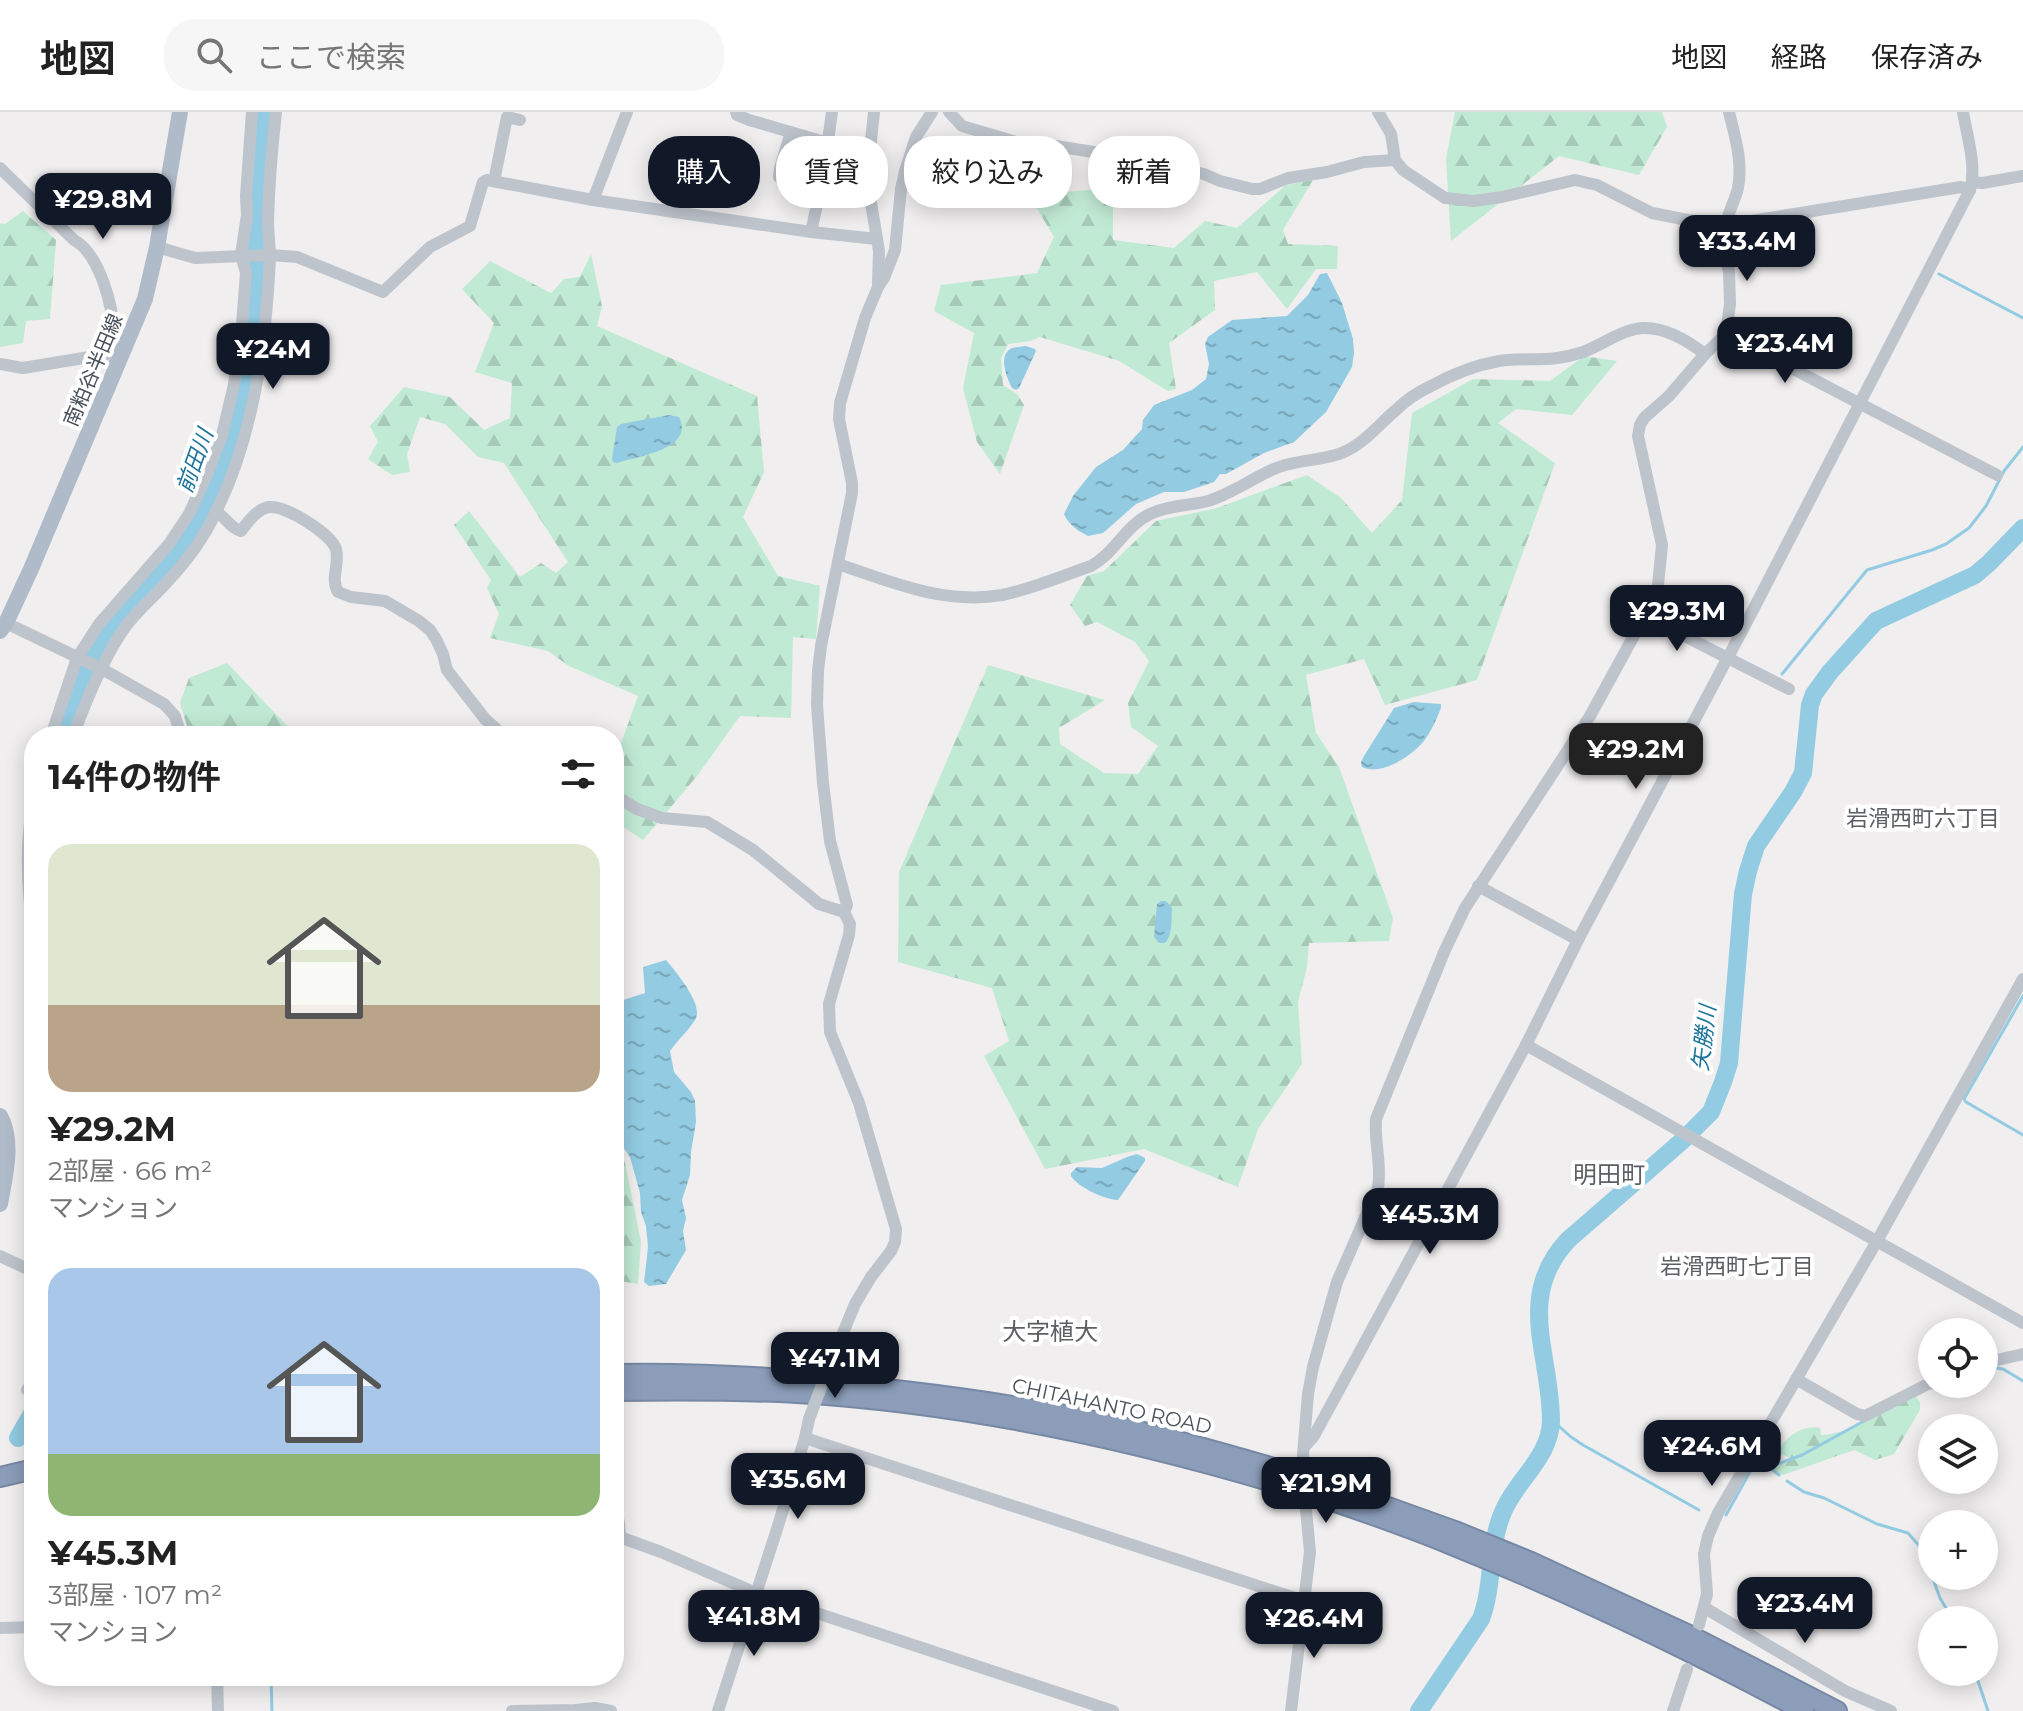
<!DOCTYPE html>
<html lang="ja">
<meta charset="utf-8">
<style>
body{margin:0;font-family:Montserrat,"Noto Sans JP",sans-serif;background:#f6f6f6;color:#222;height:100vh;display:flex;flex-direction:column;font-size:30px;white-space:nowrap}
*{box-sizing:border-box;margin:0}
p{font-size:26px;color:#767676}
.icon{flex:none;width:44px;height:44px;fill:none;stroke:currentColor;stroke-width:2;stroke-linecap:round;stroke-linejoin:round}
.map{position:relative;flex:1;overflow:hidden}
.drawer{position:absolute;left:24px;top:614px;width:600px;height:960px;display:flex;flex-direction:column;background:#fff;border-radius:32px;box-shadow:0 4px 20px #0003}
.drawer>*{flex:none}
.guide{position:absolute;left:648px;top:24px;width:760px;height:72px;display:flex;gap:16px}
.controls{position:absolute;left:1918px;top:1206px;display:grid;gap:16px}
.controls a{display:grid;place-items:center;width:80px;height:80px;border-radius:50%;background:#fff;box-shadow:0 4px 20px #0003;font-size:40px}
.price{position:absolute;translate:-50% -68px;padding:0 18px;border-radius:16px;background:#111827;color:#fff;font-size:26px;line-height:52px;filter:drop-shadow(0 2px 4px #0008)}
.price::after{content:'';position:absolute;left:50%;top:48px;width:24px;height:18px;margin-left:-12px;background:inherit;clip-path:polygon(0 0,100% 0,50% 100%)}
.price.active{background:#222;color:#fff}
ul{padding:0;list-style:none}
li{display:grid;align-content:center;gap:16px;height:424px;padding:0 24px}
li span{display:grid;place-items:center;height:248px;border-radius:24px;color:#555}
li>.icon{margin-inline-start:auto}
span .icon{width:144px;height:144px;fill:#fffc;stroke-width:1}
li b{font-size:34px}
h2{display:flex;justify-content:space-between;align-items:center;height:96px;padding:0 24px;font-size:34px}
.pill{padding:0 28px;border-radius:32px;background:#fff;box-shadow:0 4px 20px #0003;font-size:28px;line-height:72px}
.pill.active{background:#111827;color:#fff}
header{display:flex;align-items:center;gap:48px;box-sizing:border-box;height:112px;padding:0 40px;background:#fff;border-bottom:2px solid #e0e0e0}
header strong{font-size:38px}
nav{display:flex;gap:44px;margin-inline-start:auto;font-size:28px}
.search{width:560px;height:72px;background:#f6f6f6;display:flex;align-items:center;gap:20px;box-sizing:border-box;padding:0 28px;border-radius:32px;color:#767676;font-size:30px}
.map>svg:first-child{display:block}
.forest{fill:url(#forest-firs)}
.water{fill:url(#water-ripples)}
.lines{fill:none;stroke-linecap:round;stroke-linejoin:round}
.stream{stroke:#92cbe2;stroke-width:3}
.river{stroke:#92cbe2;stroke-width:18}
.highway-casing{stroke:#7688a4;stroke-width:22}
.minor{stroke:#bec4cc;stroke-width:12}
.major{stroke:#b0bbca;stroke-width:16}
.highway{stroke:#8b9db8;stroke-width:18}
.highway-bridge-casing{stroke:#7688a4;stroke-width:22;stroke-linecap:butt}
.minor-bridge{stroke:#bec4cc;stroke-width:12}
.highway-bridge{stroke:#8b9db8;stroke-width:18}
.labels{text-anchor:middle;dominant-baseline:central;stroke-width:8;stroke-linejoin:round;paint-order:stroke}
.street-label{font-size:20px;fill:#485059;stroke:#fff}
.water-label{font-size:22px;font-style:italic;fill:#1b749a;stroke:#fff}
.neighbourhood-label{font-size:22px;fill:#5b5e62;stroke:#fff}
.quarter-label{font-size:24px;fill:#5b5e62;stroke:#fff}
</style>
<header>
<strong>地図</strong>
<div class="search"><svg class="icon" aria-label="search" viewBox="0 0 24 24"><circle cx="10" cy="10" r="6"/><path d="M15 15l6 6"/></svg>ここで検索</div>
<nav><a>地図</a><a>経路</a><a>保存済み</a></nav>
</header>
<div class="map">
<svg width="2023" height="1599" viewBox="0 0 2023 1599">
<defs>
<pattern id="forest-firs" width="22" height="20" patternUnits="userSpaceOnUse" patternTransform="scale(2)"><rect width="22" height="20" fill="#c1ead4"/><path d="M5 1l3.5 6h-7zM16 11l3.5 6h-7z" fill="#a7cab8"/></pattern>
<pattern id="water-ripples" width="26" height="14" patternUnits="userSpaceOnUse" patternTransform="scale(2)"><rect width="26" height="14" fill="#92cbe2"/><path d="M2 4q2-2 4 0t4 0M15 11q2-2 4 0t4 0" fill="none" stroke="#79a7ba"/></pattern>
</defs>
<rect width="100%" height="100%" fill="#f0eeee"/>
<!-- forest -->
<g class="forest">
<path d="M1455 0H1662L1667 15 1639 63 1559 44 1451 129 1446 47Z"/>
<path d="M1313 68 1283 118 1288 132 1338 134 1337 157H1316L1287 197 1257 160 1214 169 1215 198 1169 231 1176 277 1168 279 1119 249 1040 225 1030 229 1008 232 1001 246 1003 273 1017 282 1024 293 1000 362 977 330 963 276 974 221 934 199 941 173 1037 161 1054 125 1029 83 1113 76V128L1174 136 1205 109 1237 116 1286 73Z"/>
<path d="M23 99 56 128 50 207 26 209 23 231 0 235V111L5 112Z"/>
<path d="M591 142 602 194 597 214 757 284 764 360 743 405 778 464 820 474 816 527 793 525 791 606 740 604 697 664 643 728 619 712 614 716V636L619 637 638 584 569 554 548 539 490 526 499 502 487 476 491 468 454 413 469 399 520 465 541 451 556 461 568 450 504 351 478 345 445 312 420 305 407 342 410 360 392 363 368 347 378 330 370 314 404 275 450 285 484 318 510 306 512 271 475 260 494 211 462 177 490 149 551 181 564 167 580 165Z"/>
<path d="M1584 244 1617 249 1572 303 1516 297 1498 311 1555 351 1477 568 1385 593 1364 547 1306 563 1316 621 1339 655 1393 806 1389 829 1309 831 1307 855 1298 890 1302 952 1258 1017 1238 1075 1144 1037 1045 1057 984 944 1009 929 992 876 898 850 899 760 988 553 1105 588 1059 616 1060 632 1104 661 1138 662 1158 634 1131 615 1128 591 1149 549 1135 530 1097 510 1085 514 1070 493 1087 464 1104 459 1156 409 1217 396 1307 363 1341 386 1372 421 1402 388 1412 301 1473 267 1550 269Z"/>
<path d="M227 551 297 624H190L180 591 189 566Z"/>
<path d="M614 1031 625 1051 641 1130 638 1172 614 1168Z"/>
<path d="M1915 1283 1920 1290V1298L1894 1342 1875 1348 1854 1338 1783 1363 1773 1359 1774 1355 1793 1347 1779 1341C1782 1325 1805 1312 1820 1316L1821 1323C1853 1323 1884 1291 1915 1283Z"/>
</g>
<!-- water -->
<g class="water">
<path d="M1327 161 1342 191 1353 227 1354 241 1352 255 1326 300 1294 330 1264 341 1226 362H1220L1214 370 1184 380H1164L1136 392 1103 421 1088 424C1078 419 1069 413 1064 402L1073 384 1096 355 1123 338 1142 317 1143 308 1154 293 1192 278 1206 267 1209 252 1205 232 1208 225 1232 208 1287 204 1308 183 1320 162Z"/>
<path d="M1026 234 1035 237 1036 239 1019 276 1016 278 1012 276C1007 266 997 243 1012 236 1013 236 1024 234 1026 234Z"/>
<path d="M669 303 679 305C695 337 639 344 617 351L613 350 612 347 617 315 621 312Z"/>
<path d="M1414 590 1441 592V596C1436 608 1431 620 1423 630 1410 645 1381 664 1362 655L1361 650 1364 644 1394 596Z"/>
<path d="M1161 789H1166L1172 796C1171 807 1173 823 1165 831H1159L1154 825 1157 792Z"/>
<path d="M666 848C676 860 705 894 695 908 688 919 678 928 670 939L674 960 691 980 695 989 696 1010 691 1040 690 1063 682 1088 686 1106 683 1119 686 1138 666 1172 649 1174 644 1170 648 1135 646 1114 641 1100 640 1081 630 1045 614 1022V891L645 881 643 855Z"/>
<path d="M1137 1042 1145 1046V1049L1118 1088C1104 1087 1079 1076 1071 1064V1061L1077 1055 1102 1056 1127 1045Z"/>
</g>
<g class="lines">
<!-- stream -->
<g class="stream">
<path d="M1939 162 2023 206"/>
<path d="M1782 562 1867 458 1932 438 1946 432 1969 416 1986 394 2004 359 2023 335"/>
<path d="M2023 884 1964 987 1966 990 2023 1023"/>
<path d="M1991 1255 2003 1257 2023 1269"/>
<path d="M1932 1276 1948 1272"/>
<path d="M1551 1307 1571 1325 1583 1333 1699 1398"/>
<path d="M1769 1355 1802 1343 1864 1309"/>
<path d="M1769 1355 1779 1363"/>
<path d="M1787 1369 1804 1380 1824 1386 1877 1412 1908 1421 1922 1437 1940 1486 1953 1508"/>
<path d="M1726 1403 1752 1356 1755 1354"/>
<path d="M1975 1560 1988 1599"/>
<path d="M271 1564 272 1599"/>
</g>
<!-- river -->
<g class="river">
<path d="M61 624C74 590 88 549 109 519 137 479 178 449 201 406 237 338 251 258 256 182 257 160 255 138 255 115 256 77 260 38 264 0"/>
<path d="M18 1326 34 1298"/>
<path d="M1419 1599 1481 1507C1494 1473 1488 1434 1503 1400 1516 1368 1550 1346 1551 1309 1551 1242 1515 1185 1568 1128L1682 1029 1711 1000 1723 970 1729 951 1743 782 1748 759 1756 734 1793 680 1803 661 1810 593 1814 582 1830 560 1876 509 1975 463 1989 451 2023 416"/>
</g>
<!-- highway casing -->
<g class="highway-casing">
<g id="highway">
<path d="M614 1262C711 1260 808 1267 904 1279 980 1288 1056 1299 1131 1317 1184 1330 1236 1345 1288 1360"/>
<path d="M614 1279C675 1278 736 1278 797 1281 962 1291 1127 1326 1286 1374"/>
<path d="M0 1365 34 1357"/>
<path d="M1321 1371 1455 1419 1531 1450 1689 1523 1837 1599"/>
<path d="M1321 1385C1365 1400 1409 1415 1452 1433 1572 1481 1690 1538 1804 1599"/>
</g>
</g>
<!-- minor -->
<g class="minor">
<path d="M736 0 737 3 749 8 828 31"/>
<path d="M874 0 867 67 879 139 878 172"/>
<path d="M949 0 962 14 1033 35 1056 34 1118 44 1204 62 1220 69 1252 77H1260L1288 66 1327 60 1364 50 1395 48"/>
<path d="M1378 0 1391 22 1395 48 1403 58 1445 86 1474 89 1502 85 1575 68 1597 73 1652 101 1708 112 1721 117"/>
<path d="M0 56 74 128C99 141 115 197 113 224 112 230 110 237 108 242"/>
<path d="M779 65 780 56 791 20"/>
<path d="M494 69 507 5 520 8"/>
<path d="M1973 70 1982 71 2023 64"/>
<path d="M593 88 627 0"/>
<path d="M1726 113C1728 100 1735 89 1738 76 1743 50 1735 25 1729 0"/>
<path d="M1721 117 1726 113 1961 75 1970 78"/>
<path d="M811 120 823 65 832 0"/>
<path d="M157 135 195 146 270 143 297 145 383 180 430 135 470 114 483 70 487 68 593 88 811 120 877 127"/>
<path d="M1726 222 1997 363"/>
<path d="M0 252 23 256 108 242 110 248"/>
<path d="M216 400C226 405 231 417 241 419 248 410 257 397 269 395 286 393 331 422 336 437 340 452 330 466 338 480L351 485 385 489 419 509 430 518 436 527 443 542 447 558 485 607 504 624"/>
<path d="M838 452C891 470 944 493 1002 483 1032 477 1062 464 1091 454 1116 440 1125 414 1150 402 1168 393 1189 394 1208 389 1234 381 1255 364 1279 355 1300 347 1324 349 1344 340 1365 331 1379 312 1396 298 1406 288 1418 280 1431 274 1451 263 1476 253 1499 249 1530 245 1551 251 1583 240 1603 233 1623 216 1645 216 1667 216 1688 229 1705 242"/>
<path d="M1645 504 1789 577"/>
<path d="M6 511 102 557 164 592 175 604 181 624"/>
<path d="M51 624 77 546 99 512 169 432 189 402 206 365 222 323 233 277 240 239 246 161 241 143 247 103 246 84 252 0"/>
<path d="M73 624C86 589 104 544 126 514 138 498 154 485 167 470 187 449 204 426 216 400 254 323 266 231 270 146 270 134 268 122 268 109 269 73 272 36 276 0"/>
<path d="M614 683 637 697 662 706 707 710 753 738 819 792 844 800 847 793 830 729 823 671 817 593 818 559 821 534 852 381V371L839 307 840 291 865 206 878 175 884 166 895 138 901 77 905 59 916 25 932 0"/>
<path d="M34 686C24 732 27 779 34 825"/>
<path d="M1478 774 1578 828"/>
<path d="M1526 933 2023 1211"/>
<path d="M0 1144 34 1160"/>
<path d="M1984 1251 2023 1242"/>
<path d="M828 1257 855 1192 871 1165 891 1139 895 1130 896 1117 859 991 830 920 829 892 849 823 850 812 844 800"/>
<path d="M1796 1267 1857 1302 1865 1304 1932 1270"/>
<path d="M27 1278 34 1267"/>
<path d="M32 1318 34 1316"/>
<path d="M805 1326 1304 1489"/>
<path d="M1305 1334 1314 1324 1526 933 1578 828 1752 500 1970 78C1977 54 1967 24 1963 0"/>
<path d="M614 1389 619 1411 620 1423"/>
<path d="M614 1423 661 1440 756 1481 1113 1599"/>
<path d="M1705 1496 1845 1579 1891 1599"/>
<path d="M1699 1513 1707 1482 1704 1442 1708 1424 1718 1401 1877 1129 2023 867"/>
<path d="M0 1516 34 1515"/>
<path d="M217 1564 218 1599"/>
<path d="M512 1599 575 1598 595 1596 611 1599"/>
<path d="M718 1599 777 1417 805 1326 809 1307"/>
<path d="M1291 1599 1310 1440 1302 1355 1308 1282 1313 1255 1337 1170 1378 1076C1382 1053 1374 1030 1376 1007L1445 838 1465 796 1590 604 1654 487 1658 473 1662 433 1638 324 1640 313 1644 306 1669 284 1705 242 1726 222 1730 192 1729 160 1721 128V117"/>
<path d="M1673 1599 1687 1557"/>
</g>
<!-- major -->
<g class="major">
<path d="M0 519 6 511 31 457 145 187 157 135 180 0"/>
<path d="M0 1004C14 1029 5 1064 0 1092"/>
</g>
<!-- highway -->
<use href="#highway" class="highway"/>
<!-- highway-bridge casing -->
<g class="highway-bridge-casing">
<g id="highway-bridge">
<path d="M1288 1360 1321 1371"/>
<path d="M1286 1374 1321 1385"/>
</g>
</g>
<!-- minor-bridge -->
<path class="minor-bridge" d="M809 1307 828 1257"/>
<!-- highway-bridge -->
<use href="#highway-bridge" class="highway-bridge"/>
</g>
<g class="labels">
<!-- street labels -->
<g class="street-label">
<text transform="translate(93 258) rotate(-67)">南粕谷半田線</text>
<text transform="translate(1112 1294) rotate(12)">CHITAHANTO ROAD</text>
</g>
<!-- water labels -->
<g class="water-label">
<text transform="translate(195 349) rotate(-70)">前田川</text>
<text transform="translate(1704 926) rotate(-83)">矢勝川</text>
</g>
<!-- neighbourhood labels -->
<g class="neighbourhood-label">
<text x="1923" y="706">岩滑西町六丁目</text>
<text x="1737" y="1154">岩滑西町七丁目</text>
</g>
<!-- quarter labels -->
<g class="quarter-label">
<text x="1609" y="1062">明田町</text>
<text x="1050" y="1219">大字植大</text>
</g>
</g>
</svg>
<div class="controls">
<a><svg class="icon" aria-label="locate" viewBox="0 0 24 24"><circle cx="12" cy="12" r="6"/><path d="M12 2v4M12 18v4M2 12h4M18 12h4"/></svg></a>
<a><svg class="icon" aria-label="layers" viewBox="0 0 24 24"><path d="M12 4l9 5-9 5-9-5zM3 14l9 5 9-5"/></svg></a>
<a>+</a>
<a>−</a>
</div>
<b class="price" style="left:103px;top:129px">¥29.8M</b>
<b class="price" style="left:1747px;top:171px">¥33.4M</b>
<b class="price" style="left:1785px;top:273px">¥23.4M</b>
<b class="price" style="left:273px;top:279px">¥24M</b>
<b class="price" style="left:1677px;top:541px">¥29.3M</b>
<b class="price active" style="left:1636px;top:679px">¥29.2M</b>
<b class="price" style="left:1430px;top:1144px">¥45.3M</b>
<b class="price" style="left:835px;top:1288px">¥47.1M</b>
<b class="price" style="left:1712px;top:1376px">¥24.6M</b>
<b class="price" style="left:798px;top:1409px">¥35.6M</b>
<b class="price" style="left:1326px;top:1413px">¥21.9M</b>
<b class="price" style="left:1805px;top:1533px">¥23.4M</b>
<b class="price" style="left:754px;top:1546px">¥41.8M</b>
<b class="price" style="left:1314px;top:1548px">¥26.4M</b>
<div class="guide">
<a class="pill active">購入</a>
<a class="pill">賃貸</a>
<a class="pill">絞り込み</a>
<a class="pill">新着</a>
</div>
<section class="drawer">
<h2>14件の物件<svg class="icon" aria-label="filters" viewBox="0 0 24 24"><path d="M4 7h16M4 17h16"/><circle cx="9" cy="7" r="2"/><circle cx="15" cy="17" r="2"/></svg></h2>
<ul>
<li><span style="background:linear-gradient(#dfe7d0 65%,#b9a48a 0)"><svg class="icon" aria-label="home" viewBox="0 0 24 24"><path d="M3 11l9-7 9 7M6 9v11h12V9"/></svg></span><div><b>¥29.2M</b><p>2部屋 · 66 m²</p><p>マンション</p></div></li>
<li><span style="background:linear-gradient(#a9c7e8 75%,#8fb573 0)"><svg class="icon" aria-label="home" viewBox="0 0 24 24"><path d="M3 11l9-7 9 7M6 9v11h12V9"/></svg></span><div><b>¥45.3M</b><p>3部屋 · 107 m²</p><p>マンション</p></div></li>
</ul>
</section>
</div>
